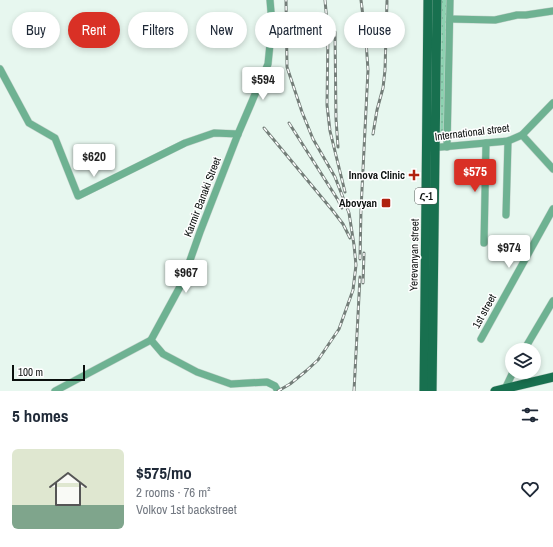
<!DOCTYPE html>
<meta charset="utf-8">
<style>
body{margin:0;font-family:"Archivo Narrow","Noto Sans Armenian",sans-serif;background:#f6f6f7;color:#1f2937;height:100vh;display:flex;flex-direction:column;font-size:15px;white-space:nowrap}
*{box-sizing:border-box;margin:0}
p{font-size:13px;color:#747a83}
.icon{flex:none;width:22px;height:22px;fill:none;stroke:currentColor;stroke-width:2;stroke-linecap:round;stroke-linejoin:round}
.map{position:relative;height:391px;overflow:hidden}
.details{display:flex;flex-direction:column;background:#fff;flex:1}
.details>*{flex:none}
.guide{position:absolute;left:12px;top:12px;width:529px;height:36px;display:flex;gap:8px}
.buttons{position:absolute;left:505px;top:343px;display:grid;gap:8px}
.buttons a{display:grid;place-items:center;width:36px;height:36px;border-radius:50%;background:#fff;box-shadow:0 2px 6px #0003;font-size:20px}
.scale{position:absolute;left:12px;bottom:10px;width:73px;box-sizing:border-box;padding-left:4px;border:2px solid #0b100e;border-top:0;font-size:11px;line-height:14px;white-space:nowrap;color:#0b100e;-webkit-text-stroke:3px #fff;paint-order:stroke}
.price{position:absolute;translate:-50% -34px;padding:0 9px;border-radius:4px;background:#fff;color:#222;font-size:13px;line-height:26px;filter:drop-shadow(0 1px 2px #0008)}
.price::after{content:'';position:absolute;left:50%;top:24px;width:12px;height:9px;margin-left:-6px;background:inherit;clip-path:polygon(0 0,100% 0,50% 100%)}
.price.active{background:#d93025;color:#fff}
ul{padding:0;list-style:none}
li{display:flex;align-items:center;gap:12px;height:100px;padding:0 12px}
li span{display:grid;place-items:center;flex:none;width:112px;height:80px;border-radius:6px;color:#555}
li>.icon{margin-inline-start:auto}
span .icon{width:48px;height:48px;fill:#fffc;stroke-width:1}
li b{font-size:17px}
h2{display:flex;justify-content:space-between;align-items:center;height:48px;padding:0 12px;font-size:17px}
.tag{padding:0 14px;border-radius:18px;background:#fff;box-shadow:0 2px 6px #0003;font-size:14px;line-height:36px}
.tag.active{background:#d93025;color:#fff}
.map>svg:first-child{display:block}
.grass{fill:url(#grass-dots)}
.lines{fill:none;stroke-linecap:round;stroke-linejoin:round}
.minor-casing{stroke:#c4d2cb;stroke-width:8}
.major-casing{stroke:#c4d2cb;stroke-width:10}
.minor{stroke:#6eb292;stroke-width:7}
.major{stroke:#18704f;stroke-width:9}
.rail-casing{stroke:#747e79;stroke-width:3}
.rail{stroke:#fff;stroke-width:1.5;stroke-dasharray:4.5;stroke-linecap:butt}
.poi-dot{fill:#b02210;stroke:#fff;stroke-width:1.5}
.labels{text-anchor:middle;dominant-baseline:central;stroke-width:3;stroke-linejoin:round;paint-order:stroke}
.shield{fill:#fff;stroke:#545856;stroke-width:1}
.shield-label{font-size:10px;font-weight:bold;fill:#0b100e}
.street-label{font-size:11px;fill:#0b100e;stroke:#fff}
.poi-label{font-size:11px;font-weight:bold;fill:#0b100e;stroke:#fff;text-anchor:end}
</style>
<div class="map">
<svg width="553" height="391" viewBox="0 0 553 391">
<defs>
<pattern id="grass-dots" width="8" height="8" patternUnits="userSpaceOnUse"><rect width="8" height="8" fill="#8dd2b1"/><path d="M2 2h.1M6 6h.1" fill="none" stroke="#78b397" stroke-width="1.8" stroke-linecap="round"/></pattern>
</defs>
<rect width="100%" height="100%" fill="#e7f7ef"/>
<!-- grass -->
<path class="grass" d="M440 0H448L445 135 440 134 439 132Z"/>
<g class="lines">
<!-- minor casing -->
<g class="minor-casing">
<g id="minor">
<path d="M450 19 495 20 517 15H526L553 11"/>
<path d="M0 69 29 123 55 138 78 196 185 143 214 133 238 134"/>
<path d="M522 135 553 169"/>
<path d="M447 147 450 0"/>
<path d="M430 148 508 141 522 135 553 103"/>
<path d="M506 215 508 141"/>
<path d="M484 243 486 143"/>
<path d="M481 339 553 209"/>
<path d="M151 340 163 354 197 372 231 384 267 382 275 386 278 391"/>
<path d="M524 350 553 301"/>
<path d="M505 389 513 372"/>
<path d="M55 391 151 340 182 283 200 232 238 134 268 64 272 24 270 0"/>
</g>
</g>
<!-- major casing -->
<g class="major-casing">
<g id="major">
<path d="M424 391 428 0"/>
<path d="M432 391 437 0"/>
<path d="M495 391 553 377"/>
</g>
</g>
<!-- minor -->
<use href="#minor" class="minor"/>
<!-- major -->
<use href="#major" class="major"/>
<!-- rail casing -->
<g class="rail-casing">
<g id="rail">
<path d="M325 0 328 33 327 105 330 131 345 192"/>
<path d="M335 32 336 119 338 147"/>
<path d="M289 123 338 200 342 208"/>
<path d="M264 128 333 211 343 224 350 238"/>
<path d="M373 134 377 110 383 88 385 70 387 1"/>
<path d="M360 259 361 209 368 70 366 41 361 0"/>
<path d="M363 283 364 253"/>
<path d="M278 391 290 384 306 371 318 360 339 329 353 290 356 265 354 245 349 213 335 177 313 139 302 112 287 67 286 0"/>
<path d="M354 391 360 277"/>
</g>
</g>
<!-- rail -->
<use href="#rail" class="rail"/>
</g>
<!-- markers -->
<g class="poi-dot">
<path d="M412 169h4v4h4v4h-4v4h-4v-4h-4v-4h4z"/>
<rect x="381" y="198" width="10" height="10" rx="2"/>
</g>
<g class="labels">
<!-- shield labels -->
<rect class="shield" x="415" y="188" width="22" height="16" rx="3"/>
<g class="shield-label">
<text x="426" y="196">Հ-1</text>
</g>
<!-- street labels -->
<g class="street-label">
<text transform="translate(472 132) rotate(-7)">International street</text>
<text transform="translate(202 197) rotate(-69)">Karmir Banaki Street</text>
<text transform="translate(414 255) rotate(-89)">Yerevanyan street</text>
<text transform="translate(484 311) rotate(-61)">1st street</text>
</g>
<!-- poi labels -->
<g class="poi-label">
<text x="405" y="175">Innova Clinic</text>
<text x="377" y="203">Abovyan</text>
</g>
</g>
</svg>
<div class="buttons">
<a><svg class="icon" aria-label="layers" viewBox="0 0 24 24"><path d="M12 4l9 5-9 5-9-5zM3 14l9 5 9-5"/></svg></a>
</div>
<div class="scale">100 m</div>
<b class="price" style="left:263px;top:101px">$594</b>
<b class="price" style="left:94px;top:178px">$620</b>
<b class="price active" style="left:475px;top:193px">$575</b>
<b class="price" style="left:509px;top:269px">$974</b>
<b class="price" style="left:186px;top:294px">$967</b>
<div class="guide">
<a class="tag">Buy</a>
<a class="tag active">Rent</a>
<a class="tag">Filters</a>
<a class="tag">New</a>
<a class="tag">Apartment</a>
<a class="tag">House</a>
</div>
</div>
<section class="details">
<h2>5 homes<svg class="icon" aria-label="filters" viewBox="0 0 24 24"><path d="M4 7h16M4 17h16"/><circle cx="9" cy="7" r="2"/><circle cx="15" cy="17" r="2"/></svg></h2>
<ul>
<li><span style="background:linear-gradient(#dfe7d0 70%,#7fa58c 0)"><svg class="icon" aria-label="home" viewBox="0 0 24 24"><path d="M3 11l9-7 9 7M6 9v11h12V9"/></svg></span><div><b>$575/mo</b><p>2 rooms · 76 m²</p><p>Volkov 1st backstreet</p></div><svg class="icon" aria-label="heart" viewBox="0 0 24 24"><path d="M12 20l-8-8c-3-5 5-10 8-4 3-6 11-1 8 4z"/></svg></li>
</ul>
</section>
